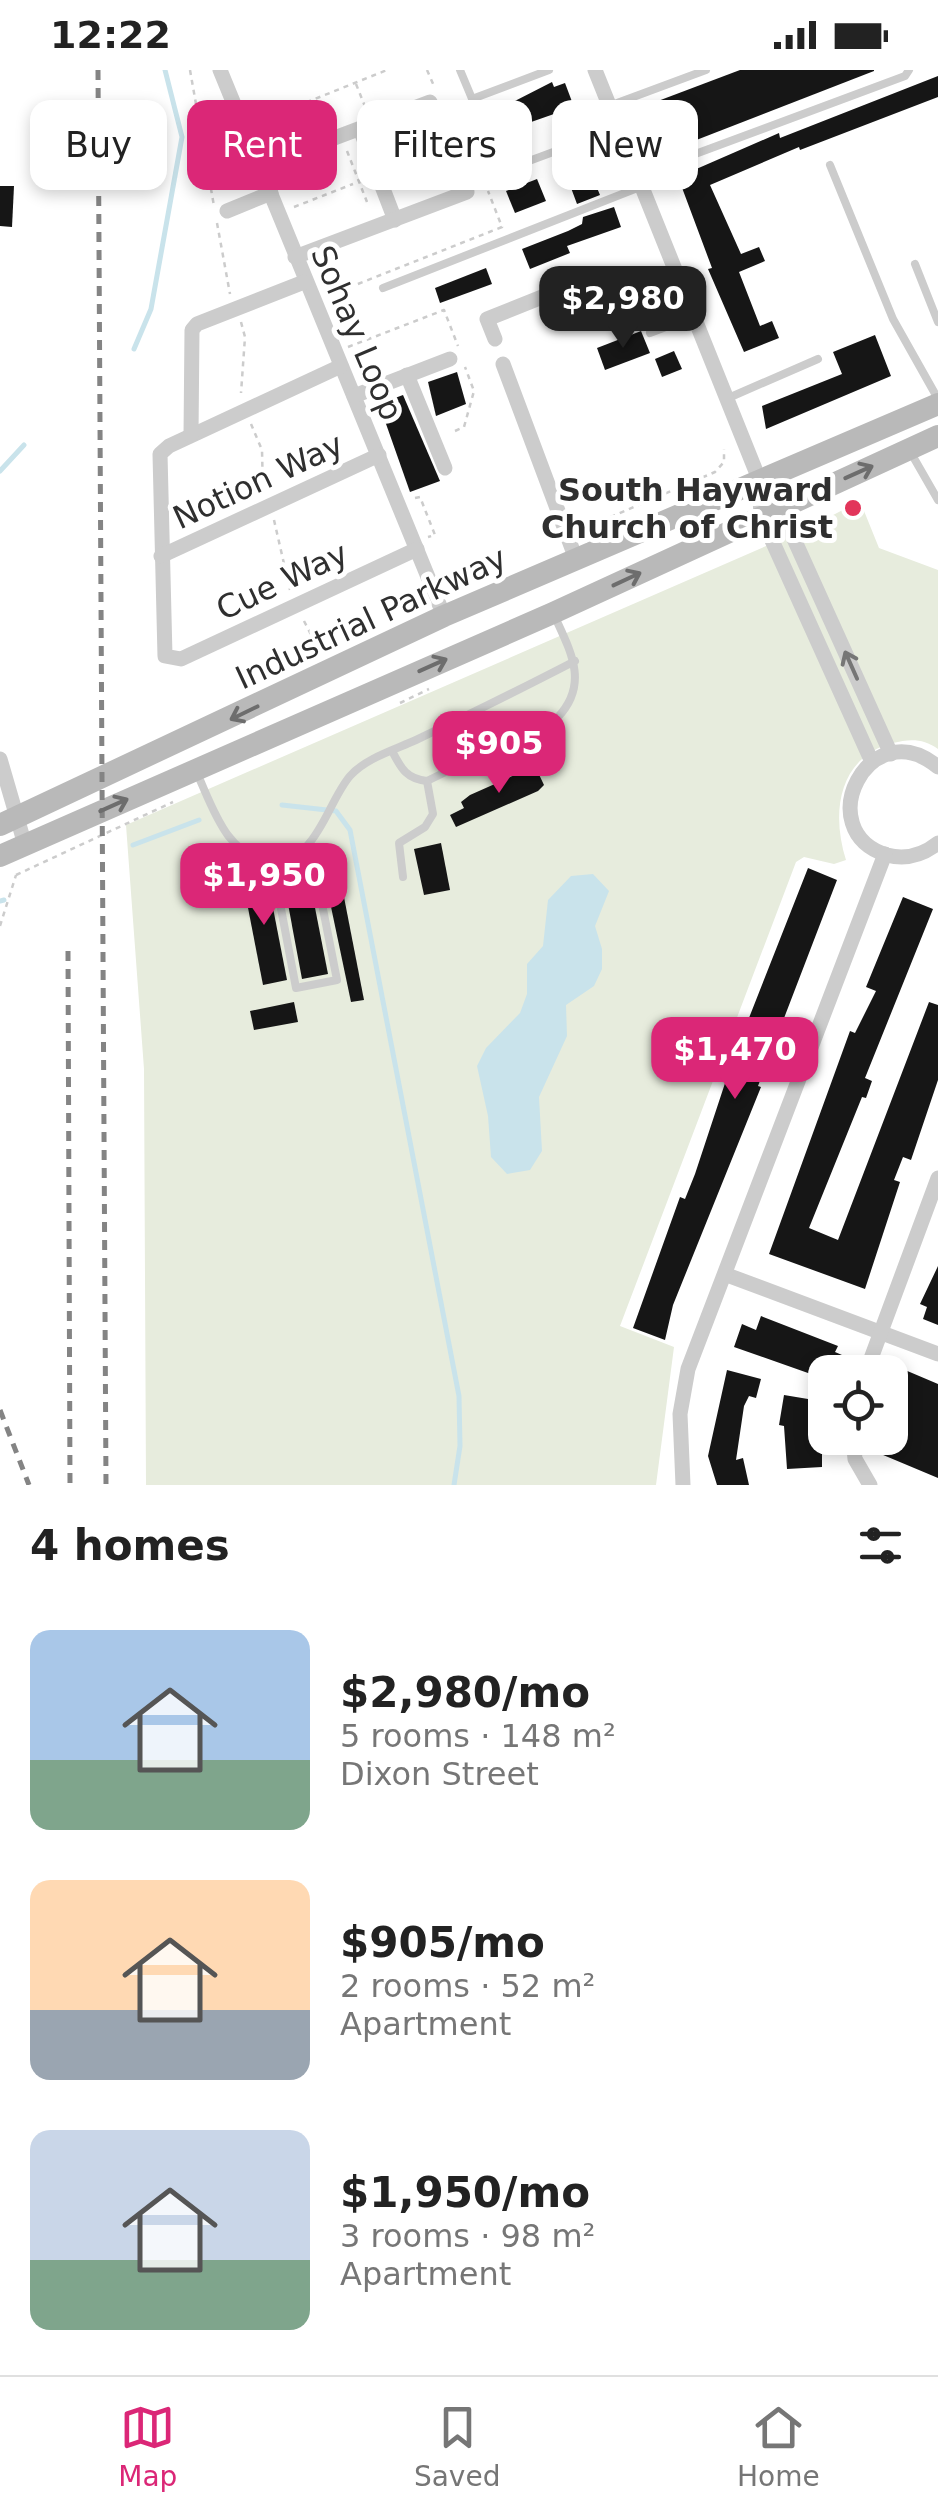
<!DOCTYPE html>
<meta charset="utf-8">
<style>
body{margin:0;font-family:"DejaVu Sans",sans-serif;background:#f6f6f6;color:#222;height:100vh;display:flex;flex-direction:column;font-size:38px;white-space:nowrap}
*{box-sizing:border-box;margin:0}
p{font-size:32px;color:#767676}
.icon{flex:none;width:55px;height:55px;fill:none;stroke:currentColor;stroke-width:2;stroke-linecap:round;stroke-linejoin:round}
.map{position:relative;height:1415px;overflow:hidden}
.details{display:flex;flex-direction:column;background:#fff;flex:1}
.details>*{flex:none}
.guide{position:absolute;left:30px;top:30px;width:880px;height:90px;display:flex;gap:20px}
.fabs{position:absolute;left:808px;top:1285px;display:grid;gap:20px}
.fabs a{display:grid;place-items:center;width:100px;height:100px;border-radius:20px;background:#fff;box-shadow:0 5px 15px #0003;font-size:50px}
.price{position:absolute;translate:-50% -85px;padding:0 22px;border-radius:20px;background:#db2777;color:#fff;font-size:32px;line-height:65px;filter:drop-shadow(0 2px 5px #0008)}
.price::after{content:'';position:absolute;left:50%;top:60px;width:30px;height:22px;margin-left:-15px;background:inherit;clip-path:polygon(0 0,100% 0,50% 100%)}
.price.selected{background:#222;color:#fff}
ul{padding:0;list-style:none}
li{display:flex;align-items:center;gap:30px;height:250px;padding:0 30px}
li span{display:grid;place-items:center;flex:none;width:280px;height:200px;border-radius:20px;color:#555}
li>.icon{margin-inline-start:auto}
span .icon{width:120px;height:120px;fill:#fffc;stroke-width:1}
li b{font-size:42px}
h2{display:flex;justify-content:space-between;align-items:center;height:120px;padding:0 30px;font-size:42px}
.chip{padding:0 35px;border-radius:20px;background:#fff;box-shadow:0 5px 15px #0003;font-size:35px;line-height:90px}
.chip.selected{background:#db2777;color:#fff}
.status{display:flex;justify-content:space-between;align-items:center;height:70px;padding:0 50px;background:#fff;direction:ltr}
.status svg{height:28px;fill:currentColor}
.tab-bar{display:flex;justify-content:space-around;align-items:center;height:140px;border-top:2px solid #e0e0e0;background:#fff;font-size:28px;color:#767676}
.tab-bar a{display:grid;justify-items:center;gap:5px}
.tab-bar .selected{color:#db2777}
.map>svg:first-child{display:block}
.green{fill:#e7ecdd}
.water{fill:#c9e3eb}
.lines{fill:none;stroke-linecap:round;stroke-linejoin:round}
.stream{stroke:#c9e3eb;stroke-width:5}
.building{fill:#161616}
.path{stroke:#ccc;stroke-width:2.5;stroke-dasharray:5 5;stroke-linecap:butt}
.service{stroke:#ccc;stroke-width:8}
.minor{stroke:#ccc;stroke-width:15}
.secondary{stroke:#b9b9b9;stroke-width:22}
.rail{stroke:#848484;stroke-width:5;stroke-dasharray:10 8;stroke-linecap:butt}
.oneway{stroke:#6d6d6d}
.oneway2{stroke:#767676}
.poi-dot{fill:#e2355a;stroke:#fff;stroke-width:4}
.labels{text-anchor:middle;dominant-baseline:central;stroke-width:10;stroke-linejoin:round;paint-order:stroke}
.street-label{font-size:32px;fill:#2f2f2f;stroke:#fff}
.poi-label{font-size:32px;font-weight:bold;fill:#2f2f2f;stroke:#fff;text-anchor:end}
</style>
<div class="status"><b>12:22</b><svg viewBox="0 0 49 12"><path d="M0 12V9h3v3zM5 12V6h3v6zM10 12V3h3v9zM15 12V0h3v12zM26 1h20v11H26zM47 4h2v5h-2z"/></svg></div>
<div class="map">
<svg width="938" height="1415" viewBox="0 0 938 1415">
<rect width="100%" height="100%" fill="#fff"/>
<!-- green -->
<path class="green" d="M860 431 879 478 938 500V679C923 668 909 669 893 673 838 687 831 743 846 790L834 794 804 787 796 792 620 1256 674 1277 656 1415H146L144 999 126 755 812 456Z"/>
<!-- water -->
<path class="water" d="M593 804 609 821 595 856 602 879V899L594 916 566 935 567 966 539 1027 542 1081 530 1100 507 1104 491 1087 488 1046 477 996 486 978 520 943 527 924V894L543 876 548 830 571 806Z"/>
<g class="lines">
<!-- stream -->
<g class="stream">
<path d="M134 279 151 239 182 67 165 0"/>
<path d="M0 401 24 375"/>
<path d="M282 735 336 741 350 760 459 1326 460 1376 454 1415"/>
<path d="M133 775 199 750"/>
<path d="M0 831 4 830"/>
</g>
</g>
<!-- building -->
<g class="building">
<path d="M740 0H874V1L668 81 650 34Z"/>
<path d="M938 6V27L800 80 799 77 710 115 741 184 759 177 765 191 739 202 760 256 772 251 779 268 744 282 708 199 712 198 678 107 779 63 780 68Z"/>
<path d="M552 12 554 17 565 13 574 37 514 58 505 36Z"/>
<path d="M602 79 607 94 590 101 600 125 577 134 567 107 586 99 581 87Z"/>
<path d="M537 109 546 131 515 143 506 121Z"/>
<path d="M0 116H14L12 157 0 156Z"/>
<path d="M614 137 621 157 567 176 570 183 530 199 522 179 568 161 582 154 583 147Z"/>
<path d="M486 198 492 214 440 233 435 218Z"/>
<path d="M641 261 650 283 605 300 597 278Z"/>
<path d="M875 265 891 306 766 359 762 336 842 304 833 282Z"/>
<path d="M674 281 682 299 662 307 655 289Z"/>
<path d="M457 302 466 334 436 346 428 312Z"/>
<path d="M403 325 440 411 410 422 379 334Z"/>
<path d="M535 696 544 715 538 721 456 757 450 745 464 738 461 732 470 725Z"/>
<path d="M441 773 450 820 424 825 414 779Z"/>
<path d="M336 786 364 930 351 932 322 794 323 788Z"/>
<path d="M307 797 328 904 302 909 282 802Z"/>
<path d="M808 798 837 810 758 1016 761 1017 673 1235 665 1270 633 1258 680 1127 685 1129 695 1104 734 986Z"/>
<path d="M266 802 287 910 263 915 242 807Z"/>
<path d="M903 827 933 839 865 1008 872 1011 866 1028 862 1027 809 1158 838 1170 929 932 938 935V1010L911 1090 903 1087 894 1110 900 1112 865 1219 769 1184 850 961 855 963 876 921 866 917Z"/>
<path d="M294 932 298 952 254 960 250 941Z"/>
<path d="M938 1196V1255L923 1249 927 1237 920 1234Z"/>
<path d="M761 1246 838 1276 835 1282 842 1285 835 1302 825 1298V1309L734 1277 742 1254 756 1260Z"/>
<path d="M727 1300 761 1309 756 1328 749 1326 744 1336 736 1390 743 1388 749 1415H717L708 1386Z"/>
<path d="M905 1300 938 1314V1408L876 1382 882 1368H890V1342L899 1344 901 1339 890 1334V1310L900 1314Z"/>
<path d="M784 1325 814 1330 812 1342 822 1344V1397L787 1399 784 1356 779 1355Z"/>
</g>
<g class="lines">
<!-- path -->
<g class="path">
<path d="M190 0 214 136"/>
<path d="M427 0 434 16"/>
<path d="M356 14 366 39"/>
<path d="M444 40 466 100 475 96"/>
<path d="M222 50 217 52 229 81 237 78"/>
<path d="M260 51 387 0"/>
<path d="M347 81 367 132"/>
<path d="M392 101 450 76"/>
<path d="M294 137 353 114"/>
<path d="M217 153 230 224"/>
<path d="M330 225 502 157 488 121"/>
<path d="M241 252 245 267 241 323"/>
<path d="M348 277 444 240 458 276"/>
<path d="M251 354 262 380 263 423"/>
<path d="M455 361 464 357 474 321 465 297"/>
<path d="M415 428 420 427 435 465 428 467"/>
<path d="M274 450 290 520"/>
<path d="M583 459 715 402 724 392V379"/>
<path d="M304 551 320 582"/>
<path d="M400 633 429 619"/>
<path d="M16 805 173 732"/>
<path d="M0 856 16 805"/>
</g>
<!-- service -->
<g class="service">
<path d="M460 0 491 74"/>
<path d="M472 29 549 0"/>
<path d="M609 36 706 0"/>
<path d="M830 95 893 249 938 329"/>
<path d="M502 101 618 58"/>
<path d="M636 106 905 6 909 0"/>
<path d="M915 194 938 252"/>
<path d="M383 218 640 117"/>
<path d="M650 263 695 246"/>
<path d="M726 329 818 289"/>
<path d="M911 383 938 430"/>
<path d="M392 681C401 698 406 709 427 711L558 647C589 614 571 582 555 547"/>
<path d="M196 701C212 735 226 787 270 791 317 794 326 734 350 706 366 688 394 680 416 670 470 644 523 618 575 591"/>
<path d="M272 791 296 918 337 910 310 773"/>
<path d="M403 807 399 773 425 757 433 744 427 711"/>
</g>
<!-- minor -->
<g class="minor">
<path d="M220 0 444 546"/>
<path d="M595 0 759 409 780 438 891 684"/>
<path d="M360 59 395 150"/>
<path d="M260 96 430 32"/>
<path d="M227 141 271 123"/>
<path d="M295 187 467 122"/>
<path d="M495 269 487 249 557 221"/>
<path d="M503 294 576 489"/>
<path d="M341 296 169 376 160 384 165 586 181 589 417 479"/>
<path d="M407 305 445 398"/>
<path d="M354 326 450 289"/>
<path d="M191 365 192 260 197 254 304 212"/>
<path d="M759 410 761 446 872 692"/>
<path d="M161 486 379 385"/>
<path d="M0 689 25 775"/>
<path d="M938 697C869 640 809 761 887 785 906 790 923 785 938 773"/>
<path d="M727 1205 938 1284"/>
<path d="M866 1302 938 1108"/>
<path d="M853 1368 855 1389 870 1415"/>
<path d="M683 1415 680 1344 688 1299 885 784"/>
</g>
<!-- secondary -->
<g class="secondary">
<path d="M0 755 444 546 938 334"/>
<path d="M0 786 553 543 938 366"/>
</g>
<!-- rail -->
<g class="rail">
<path d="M98 0 106 1415"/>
<path d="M68 881 70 1415"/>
<path d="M0 1340 29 1415"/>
</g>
</g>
<!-- one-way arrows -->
<defs><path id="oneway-shaft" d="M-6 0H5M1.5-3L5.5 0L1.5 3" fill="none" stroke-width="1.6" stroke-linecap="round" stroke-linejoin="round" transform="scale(2.5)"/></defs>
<g class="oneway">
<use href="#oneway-shaft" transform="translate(859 402) rotate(-24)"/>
<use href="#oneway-shaft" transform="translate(627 509) rotate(-25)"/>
<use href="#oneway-shaft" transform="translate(433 595) rotate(-24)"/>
<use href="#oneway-shaft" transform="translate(244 643) rotate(154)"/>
<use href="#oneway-shaft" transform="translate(114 735) rotate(-24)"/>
</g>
<use class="oneway2" href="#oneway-shaft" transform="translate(851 595) rotate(-114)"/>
<!-- markers -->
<circle class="poi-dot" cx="853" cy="438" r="10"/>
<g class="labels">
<!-- street labels -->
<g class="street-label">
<text transform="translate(357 263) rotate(67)">Sohay Loop</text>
<text transform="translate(258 411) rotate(-25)">Notion Way</text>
<text transform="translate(282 511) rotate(-25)">Cue Way</text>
<text transform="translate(371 548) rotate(-25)">Industrial Parkway</text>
</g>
<!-- poi labels -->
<g class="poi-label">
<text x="833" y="420">South Hayward<tspan x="833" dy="37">Church of Christ</tspan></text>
</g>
</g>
</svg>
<div class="fabs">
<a><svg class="icon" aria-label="locate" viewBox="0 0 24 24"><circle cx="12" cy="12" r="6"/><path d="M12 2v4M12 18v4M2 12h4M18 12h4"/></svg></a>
</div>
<b class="price selected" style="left:623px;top:281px">$2,980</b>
<b class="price" style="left:499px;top:726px">$905</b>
<b class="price" style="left:264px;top:858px">$1,950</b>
<b class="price" style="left:735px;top:1032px">$1,470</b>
<div class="guide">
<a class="chip">Buy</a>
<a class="chip selected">Rent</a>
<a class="chip">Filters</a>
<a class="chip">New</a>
</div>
</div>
<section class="details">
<h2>4 homes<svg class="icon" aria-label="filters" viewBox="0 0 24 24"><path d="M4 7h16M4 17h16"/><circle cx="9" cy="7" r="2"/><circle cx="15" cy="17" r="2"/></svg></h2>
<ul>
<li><span style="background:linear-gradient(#a9c7e8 65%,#7fa58c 0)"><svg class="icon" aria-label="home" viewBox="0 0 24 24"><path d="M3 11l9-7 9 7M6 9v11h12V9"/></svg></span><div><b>$2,980/mo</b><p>5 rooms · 148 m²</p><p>Dixon Street</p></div></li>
<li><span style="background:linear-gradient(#ffd9b3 65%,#9aa5b1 0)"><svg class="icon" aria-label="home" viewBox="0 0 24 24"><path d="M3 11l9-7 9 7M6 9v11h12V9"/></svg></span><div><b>$905/mo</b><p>2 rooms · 52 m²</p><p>Apartment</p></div></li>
<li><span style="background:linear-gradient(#c9d6e8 65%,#7fa58c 0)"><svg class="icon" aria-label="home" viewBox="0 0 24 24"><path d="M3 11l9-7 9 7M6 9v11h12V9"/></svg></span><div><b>$1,950/mo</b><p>3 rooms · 98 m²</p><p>Apartment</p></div></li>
</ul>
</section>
<nav class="tab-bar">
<a class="selected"><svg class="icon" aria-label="map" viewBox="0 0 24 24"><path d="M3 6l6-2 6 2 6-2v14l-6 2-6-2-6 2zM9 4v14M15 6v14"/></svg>Map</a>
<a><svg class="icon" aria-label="saved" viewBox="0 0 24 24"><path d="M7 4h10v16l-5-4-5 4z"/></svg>Saved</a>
<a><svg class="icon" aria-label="home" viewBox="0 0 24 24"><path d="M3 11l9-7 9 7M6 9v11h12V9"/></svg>Home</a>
</nav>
